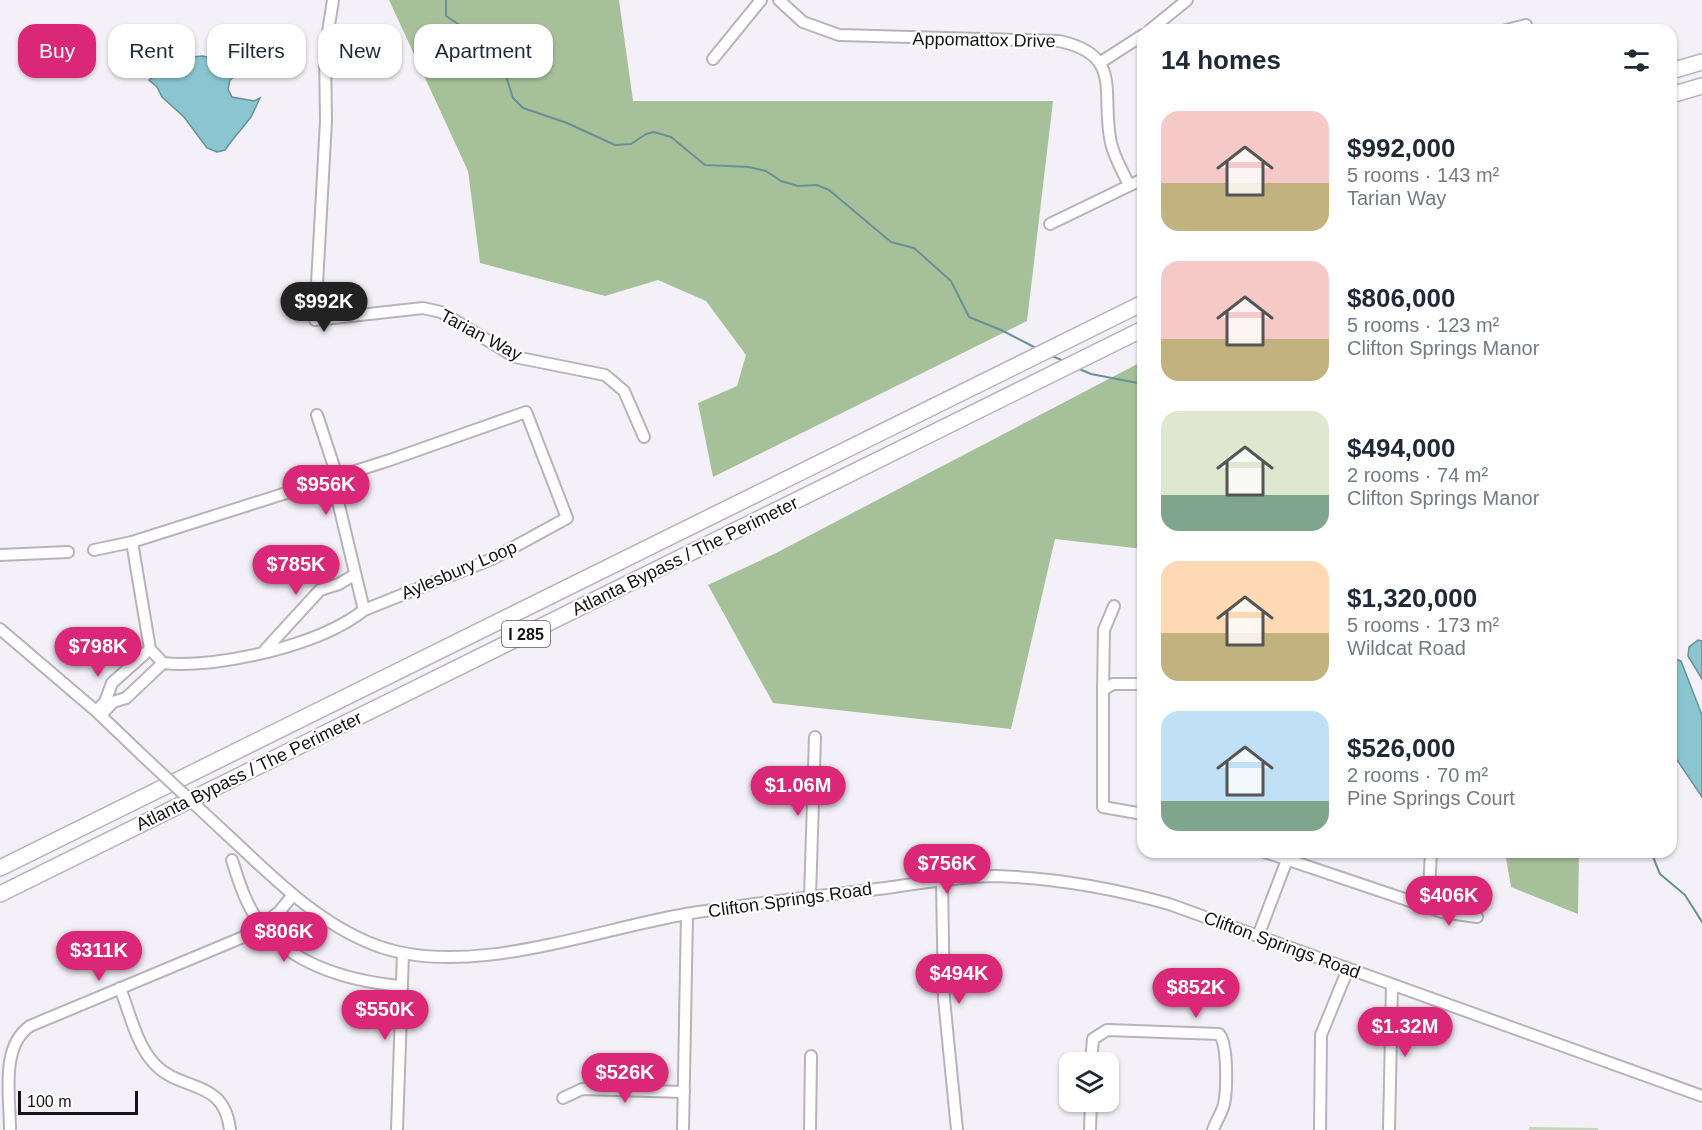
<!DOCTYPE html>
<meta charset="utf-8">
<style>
body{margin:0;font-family:Arial,sans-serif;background:#f6f6f7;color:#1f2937;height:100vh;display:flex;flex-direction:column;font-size:22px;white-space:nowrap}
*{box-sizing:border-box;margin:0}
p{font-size:20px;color:#747a83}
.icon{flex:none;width:33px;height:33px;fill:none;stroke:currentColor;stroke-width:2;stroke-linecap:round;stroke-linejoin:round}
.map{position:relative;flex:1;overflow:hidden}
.sheet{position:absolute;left:1137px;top:24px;width:540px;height:834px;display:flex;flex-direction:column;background:#fff;border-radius:18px;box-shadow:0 2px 4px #0004}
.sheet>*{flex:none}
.top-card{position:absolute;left:18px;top:24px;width:570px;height:54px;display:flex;gap:12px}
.fabs{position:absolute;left:1059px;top:1052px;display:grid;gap:12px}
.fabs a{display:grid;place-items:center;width:60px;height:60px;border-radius:12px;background:#fff;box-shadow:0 2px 4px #0004;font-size:30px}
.scale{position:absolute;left:18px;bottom:15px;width:120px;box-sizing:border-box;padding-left:6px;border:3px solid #151316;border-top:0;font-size:16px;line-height:21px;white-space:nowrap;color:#151316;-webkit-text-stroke:4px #fff;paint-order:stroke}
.price{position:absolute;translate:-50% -51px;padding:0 14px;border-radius:21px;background:#db2777;color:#fff;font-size:20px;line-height:39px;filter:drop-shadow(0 2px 3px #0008)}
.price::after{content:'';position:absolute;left:50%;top:36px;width:18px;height:14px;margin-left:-9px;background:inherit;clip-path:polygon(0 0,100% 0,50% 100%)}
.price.active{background:#222;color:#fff}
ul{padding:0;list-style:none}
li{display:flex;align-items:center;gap:18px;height:150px;padding:0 24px}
li span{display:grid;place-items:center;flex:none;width:168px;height:120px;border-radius:18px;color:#555}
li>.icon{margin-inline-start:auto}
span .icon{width:72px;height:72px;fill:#fffc;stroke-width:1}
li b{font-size:26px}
h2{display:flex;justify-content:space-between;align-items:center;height:72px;padding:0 24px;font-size:26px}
.tag{padding:0 21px;border-radius:18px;background:#fff;box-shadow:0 2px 4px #0004;font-size:21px;line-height:54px}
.tag.active{background:#db2777;color:#fff}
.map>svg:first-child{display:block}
.green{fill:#c4d7bb}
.forest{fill:#a6c199}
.water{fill:#8bc6d0;stroke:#689098;stroke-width:1.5}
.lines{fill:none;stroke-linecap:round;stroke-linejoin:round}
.stream{stroke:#689098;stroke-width:2}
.minor-casing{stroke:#b8b3ba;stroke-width:14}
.highway-casing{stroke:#b8b3ba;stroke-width:18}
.minor{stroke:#fff;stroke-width:10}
.highway{stroke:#fff;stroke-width:15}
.minor-bridge-casing{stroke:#b8b3ba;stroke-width:14;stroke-linecap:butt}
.minor-bridge{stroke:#fff;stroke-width:10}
.labels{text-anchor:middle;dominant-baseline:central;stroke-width:4.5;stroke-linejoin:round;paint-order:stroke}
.shield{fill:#fff;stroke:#5b5a5c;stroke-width:1.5}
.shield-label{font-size:16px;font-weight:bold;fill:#151316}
.street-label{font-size:18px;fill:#151316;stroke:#fff}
</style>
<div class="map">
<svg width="1702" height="1130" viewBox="0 0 1702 1130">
<rect width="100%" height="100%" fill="#f4f0f7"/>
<!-- green -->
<path class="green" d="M1529 1127 1598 1128V1130H1529Z"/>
<!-- forest -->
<g class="forest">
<path d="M389 0H619L633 101H1053L1027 321 713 477 698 403 737 386 746 355 706 301 658 280 605 296 480 263 468 171Z"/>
<path d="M1143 361V549L1055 539 1011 729 773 703 708 585 776 553Z"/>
<path d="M1505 852H1579L1578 914 1511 887Z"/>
</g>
<!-- water -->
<g class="water">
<path d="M202 56 213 58 250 72 251 75H237L230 80 228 89 232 97 254 101 260 98 251 117 230 143 225 150 217 152 207 148 184 117 162 97 157 87 149 80 182 58Z"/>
<path d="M1698 640 1702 641V679L1688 656 1689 647Z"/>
<path d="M1671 657 1681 661 1702 715V797L1671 751Z"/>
</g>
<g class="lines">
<!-- stream -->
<g class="stream">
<path d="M446 0V16L487 43 489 65 505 73 513 98 523 108 567 123 615 145 631 144 646 134 654 132 671 137 705 165 749 167 766 171 781 181 798 186 817 185 829 190 891 242 914 248 951 281 969 317 1001 330 1036 348"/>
<path d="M1052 356 1064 361"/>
<path d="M1077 368 1091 374 1143 384"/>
<path d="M1651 852 1660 874 1685 895 1702 922"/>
</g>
<!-- minor casing -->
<g class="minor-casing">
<g id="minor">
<path d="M333 0 325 51 326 121 315 320 423 308 441 312 515 357 605 375 624 391 644 437"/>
<path d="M779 0 803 22 839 35 1059 41C1125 55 1100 94 1111 143 1114 157 1123 172 1129 185"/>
<path d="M1150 30 1187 0"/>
<path d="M1506 30 1526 25"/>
<path d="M713 59 761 0"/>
<path d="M1101 62 1143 35"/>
<path d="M1050 224 1143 179"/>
<path d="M317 415 337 476 335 489 364 610"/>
<path d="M132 542 150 649 163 663"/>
<path d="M94 550 132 542 390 460 526 412 567 518 492 559 364 610C321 645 217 669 163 663L126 698 113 702 101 715"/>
<path d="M0 555 68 552"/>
<path d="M0 629 96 711 143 756"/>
<path d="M265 650 320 590 339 584 354 575"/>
<path d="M1143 684H1113L1103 690V807L1143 814"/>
<path d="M1103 690 1104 630 1114 606"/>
<path d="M99 708 105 702 112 683 150 649"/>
<path d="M220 828C267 871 314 922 375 945 466 980 593 930 686 914 752 903 819 896 886 888 922 883 960 876 996 876 1056 878 1112 888 1169 904L1702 1096"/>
<path d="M1265 852 1428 907 1431 852"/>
<path d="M232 860C239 882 247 909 263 927 297 967 350 981 400 986"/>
<path d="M942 881 944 999 957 1130"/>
<path d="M810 897 815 737"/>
<path d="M1428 907 1442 912 1477 917"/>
<path d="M1258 936 1290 852"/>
<path d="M120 988C129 1011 136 1042 152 1061 179 1094 224 1076 230 1130"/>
<path d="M1091 1062 1093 1039 1107 1030 1219 1034C1228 1043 1227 1090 1224 1104 1222 1113 1216 1121 1213 1130"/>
<path d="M563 1098 582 1089 684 1092"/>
<path d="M10 1130C10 1096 0 1047 30 1026L248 935 279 912 293 895"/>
<path d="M397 1130 403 953"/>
<path d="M683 1130 687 914"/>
<path d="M810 1130 811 1056"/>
<path d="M1090 1130 1091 1101"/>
<path d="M1320 1130 1321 1035 1348 969"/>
<path d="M1389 1130 1392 986"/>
</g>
</g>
<!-- highway casing -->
<g class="highway-casing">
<g id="highway">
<path d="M1671 71 1702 62"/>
<path d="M1671 95 1702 86"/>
<path d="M0 868 1143 303"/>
<path d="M0 894 1143 329"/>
</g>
</g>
<!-- minor -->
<use href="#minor" class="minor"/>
<!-- highway -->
<use href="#highway" class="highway"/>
<!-- minor-bridge casing -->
<g class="minor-bridge-casing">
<path id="minor-bridge" d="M143 756 220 828"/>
</g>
<!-- minor-bridge -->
<use href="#minor-bridge" class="minor-bridge"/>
</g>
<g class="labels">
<!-- shield labels -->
<rect class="shield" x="502" y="621" width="48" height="26" rx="4.5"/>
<g class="shield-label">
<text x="526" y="634">I 285</text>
</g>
<!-- street labels -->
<g class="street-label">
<text transform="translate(984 40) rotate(1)">Appomattox Drive</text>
<text transform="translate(481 335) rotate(28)">Tarian Way</text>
<text transform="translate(685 556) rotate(-26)">Atlanta Bypass / The Perimeter</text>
<text transform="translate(459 570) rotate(-23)">Aylesbury Loop</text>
<text transform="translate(249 771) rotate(-26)">Atlanta Bypass / The Perimeter</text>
<text transform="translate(790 900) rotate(-8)">Clifton Springs Road</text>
<text transform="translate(1282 945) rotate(20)">Clifton Springs Road</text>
</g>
</g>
</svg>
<div class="fabs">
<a><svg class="icon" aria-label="layers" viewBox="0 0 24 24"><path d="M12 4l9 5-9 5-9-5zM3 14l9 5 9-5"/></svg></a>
</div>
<div class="scale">100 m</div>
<b class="price active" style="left:324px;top:333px">$992K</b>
<b class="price" style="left:326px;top:516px">$956K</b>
<b class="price" style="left:296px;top:596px">$785K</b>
<b class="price" style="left:98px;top:678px">$798K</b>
<b class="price" style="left:798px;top:817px">$1.06M</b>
<b class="price" style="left:947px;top:895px">$756K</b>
<b class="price" style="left:1449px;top:927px">$406K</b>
<b class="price" style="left:284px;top:963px">$806K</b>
<b class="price" style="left:99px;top:982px">$311K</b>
<b class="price" style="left:959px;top:1005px">$494K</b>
<b class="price" style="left:1196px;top:1019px">$852K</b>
<b class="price" style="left:385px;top:1041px">$550K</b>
<b class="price" style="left:1405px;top:1058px">$1.32M</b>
<b class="price" style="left:625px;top:1104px">$526K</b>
<div class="top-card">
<a class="tag active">Buy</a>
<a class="tag">Rent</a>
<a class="tag">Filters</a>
<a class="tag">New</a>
<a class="tag">Apartment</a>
</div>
<section class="sheet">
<h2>14 homes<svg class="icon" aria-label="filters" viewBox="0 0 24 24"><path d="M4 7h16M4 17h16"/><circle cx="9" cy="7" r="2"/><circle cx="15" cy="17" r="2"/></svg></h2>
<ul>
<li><span style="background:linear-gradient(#f6c9c9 60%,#c2b280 0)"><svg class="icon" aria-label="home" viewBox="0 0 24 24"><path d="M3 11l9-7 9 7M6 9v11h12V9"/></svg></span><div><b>$992,000</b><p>5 rooms · 143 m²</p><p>Tarian Way</p></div></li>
<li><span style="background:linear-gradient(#f6c9c9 65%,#c2b280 0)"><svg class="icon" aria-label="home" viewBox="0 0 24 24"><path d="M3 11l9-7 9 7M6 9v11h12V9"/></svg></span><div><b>$806,000</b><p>5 rooms · 123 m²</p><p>Clifton Springs Manor</p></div></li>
<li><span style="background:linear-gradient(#dfe7d0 70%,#7fa58c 0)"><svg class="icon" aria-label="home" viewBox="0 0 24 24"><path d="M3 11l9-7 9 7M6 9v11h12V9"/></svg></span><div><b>$494,000</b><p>2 rooms · 74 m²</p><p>Clifton Springs Manor</p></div></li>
<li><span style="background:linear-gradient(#ffd9b3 60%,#c2b280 0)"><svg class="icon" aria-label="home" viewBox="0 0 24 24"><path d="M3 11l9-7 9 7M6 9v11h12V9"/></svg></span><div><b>$1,320,000</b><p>5 rooms · 173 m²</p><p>Wildcat Road</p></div></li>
<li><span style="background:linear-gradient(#bfe0f5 75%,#7fa58c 0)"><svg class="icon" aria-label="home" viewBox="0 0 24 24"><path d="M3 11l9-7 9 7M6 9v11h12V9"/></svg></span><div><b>$526,000</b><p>2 rooms · 70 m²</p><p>Pine Springs Court</p></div></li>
</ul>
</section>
</div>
